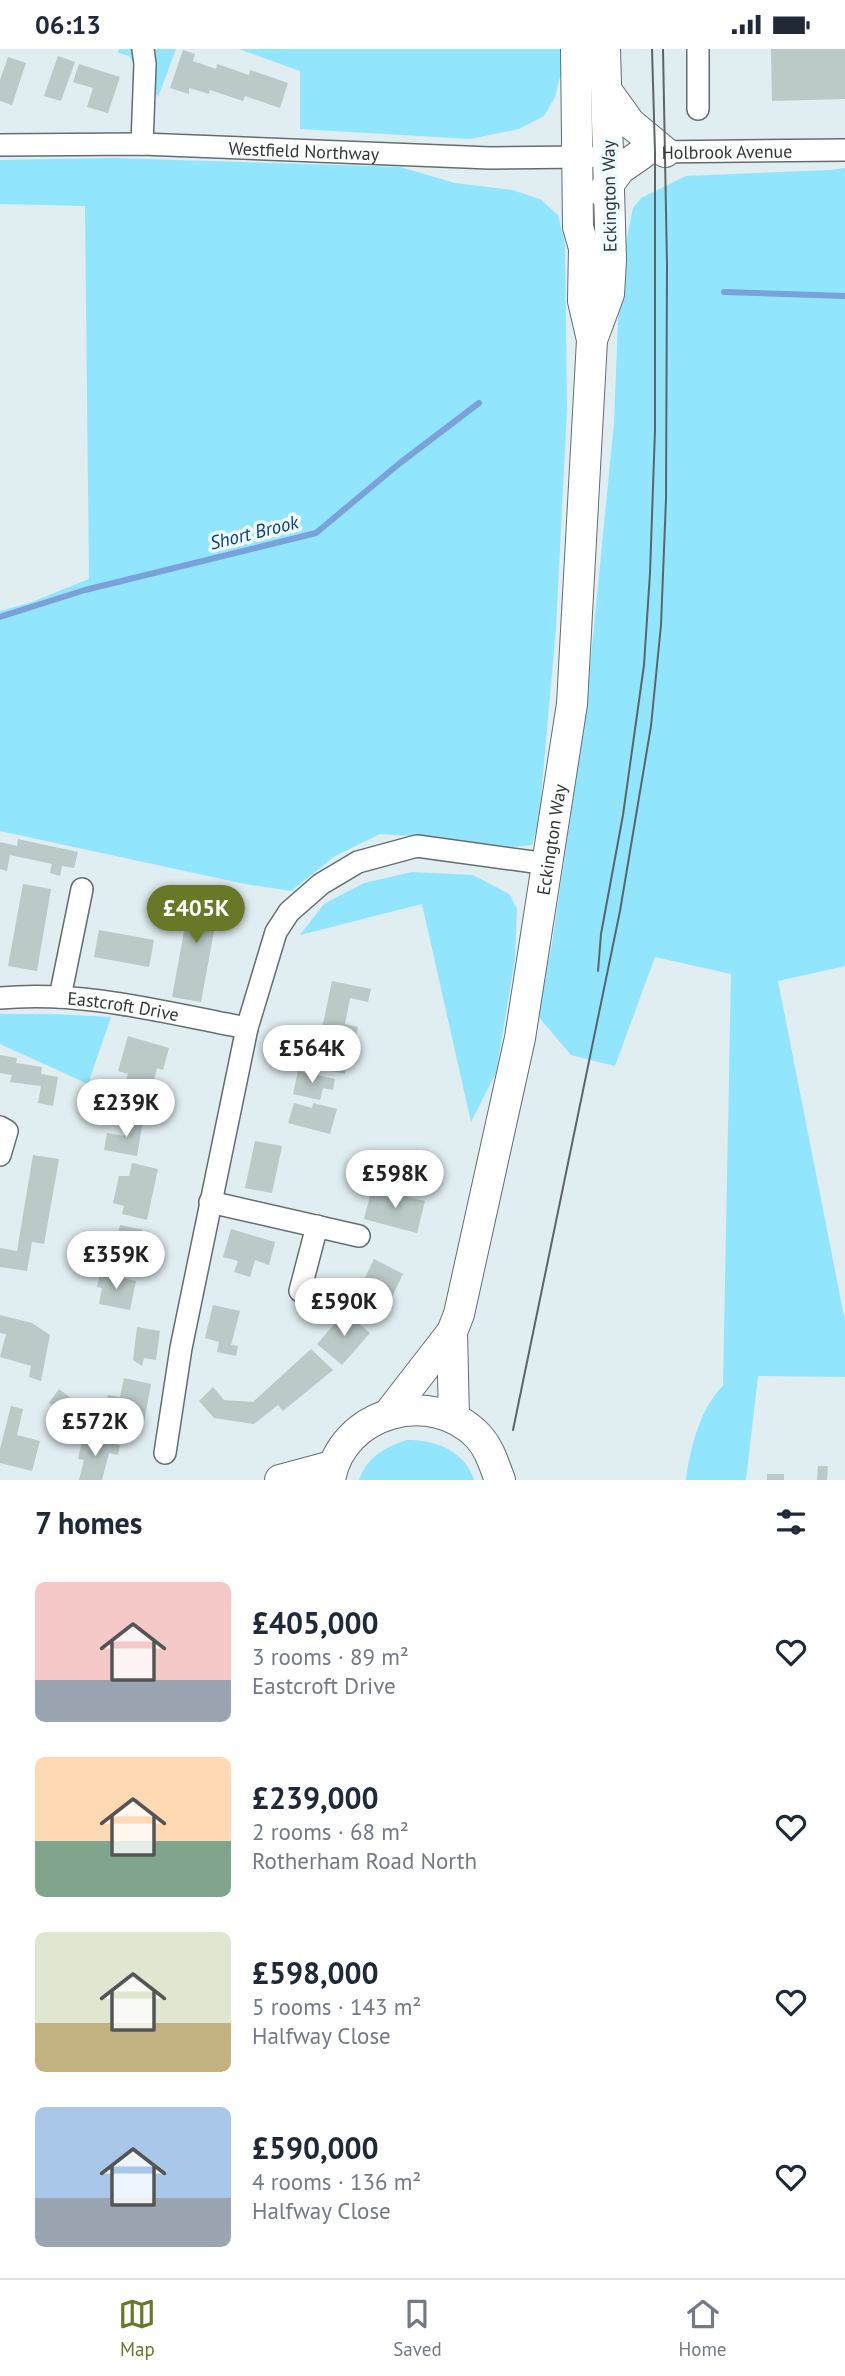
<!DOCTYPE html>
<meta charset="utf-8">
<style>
body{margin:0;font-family:"PT Sans",sans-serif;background:#f6f6f7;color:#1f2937;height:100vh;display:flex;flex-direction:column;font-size:26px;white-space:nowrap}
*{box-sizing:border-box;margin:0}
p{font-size:23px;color:#747a83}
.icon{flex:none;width:38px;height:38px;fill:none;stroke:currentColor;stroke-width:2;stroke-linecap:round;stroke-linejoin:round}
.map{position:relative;height:1431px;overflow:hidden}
.side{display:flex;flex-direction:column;background:#fff;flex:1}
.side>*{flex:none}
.price{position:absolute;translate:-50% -60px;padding:0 16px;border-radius:24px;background:#fff;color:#222;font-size:23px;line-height:46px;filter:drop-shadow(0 2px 4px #0008)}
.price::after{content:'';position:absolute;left:50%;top:42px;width:21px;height:16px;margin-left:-10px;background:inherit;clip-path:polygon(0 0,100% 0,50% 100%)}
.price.active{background:#677826;color:#fff}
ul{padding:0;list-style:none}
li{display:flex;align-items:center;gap:21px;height:175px;padding:0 35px}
li span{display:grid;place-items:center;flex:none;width:196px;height:140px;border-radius:10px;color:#555}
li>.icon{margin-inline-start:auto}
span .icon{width:84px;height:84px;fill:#fffc;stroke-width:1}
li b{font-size:30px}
h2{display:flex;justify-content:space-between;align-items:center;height:84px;padding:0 35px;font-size:30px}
.status{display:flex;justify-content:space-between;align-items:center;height:49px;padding:0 35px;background:#fff;direction:ltr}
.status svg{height:19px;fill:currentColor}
.tabs{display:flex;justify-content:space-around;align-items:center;height:98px;border-top:2px solid #e0e1e3;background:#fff;font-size:19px;color:#747a83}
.tabs a{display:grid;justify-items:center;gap:4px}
.tabs .active{color:#677826}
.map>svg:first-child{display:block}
.green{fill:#91e5fd}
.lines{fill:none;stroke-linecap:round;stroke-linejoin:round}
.stream{stroke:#7aa1d9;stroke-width:6}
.building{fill:#bbc9c9}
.minor-casing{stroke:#636e71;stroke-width:24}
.secondary-casing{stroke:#636e71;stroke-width:32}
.minor{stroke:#fff;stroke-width:21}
.secondary{stroke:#fff;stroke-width:30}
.tram{stroke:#5d6466;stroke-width:2}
.labels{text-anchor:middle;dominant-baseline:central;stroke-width:7;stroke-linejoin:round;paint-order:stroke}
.street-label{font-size:18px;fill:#313637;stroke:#edfafe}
.water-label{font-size:19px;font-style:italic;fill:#0a3f81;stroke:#edfafe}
</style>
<div class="status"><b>06:13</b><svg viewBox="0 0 49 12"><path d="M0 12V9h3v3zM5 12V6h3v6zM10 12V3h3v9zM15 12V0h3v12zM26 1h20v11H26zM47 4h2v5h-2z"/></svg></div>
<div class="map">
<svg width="845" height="1431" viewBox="0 0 845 1431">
<rect width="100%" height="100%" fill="#e0edf1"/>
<!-- green -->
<g class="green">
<path d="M119 0H176L158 48 129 7 118 4Z"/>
<path d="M239 0H561V24L555 48 544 67 519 80 470 90 300 80V22Z"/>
<path d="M113 109 400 118 455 134 512 141 540 150 558 166 565 195 567 360 556 579 539 771 532 796 512 798 443 789 380 785 335 807 291 842 245 835 0 782V562L32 553 89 530 85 157 0 155V111Z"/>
<path d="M845 119V917L778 932 845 1272V1328L758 1327 746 1431H686C690 1400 700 1359 723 1337L731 925 655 908 615 1017 571 1006 537 966 552 895 586 659 614 374 620 223 633 159 641 149 686 127 831 121Z"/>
<path d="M412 823 473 826 509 845 517 860 515 910 496 1024 471 1073 422 855 300 886 324 855 364 834Z"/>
<path d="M0 965H54L111 968 88 1035 0 995Z"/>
<path d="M407 1391C435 1391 464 1401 474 1431H359C367 1408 385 1398 407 1391Z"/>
</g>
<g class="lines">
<!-- stream -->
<g class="stream">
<path d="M724 243 845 247"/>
<path d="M0 568 85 541 316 484 400 414 479 354"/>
</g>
</g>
<!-- building -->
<g class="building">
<path d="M771 0H845V50L772 52Z"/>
<path d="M183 1 195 5 193 12 216 20 217 15 249 26 250 21 288 34 280 59 245 47 243 52 210 41 209 45 189 39V45L170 39Z"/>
<path d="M58 7 75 13 61 52 44 47Z"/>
<path d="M8 8 26 14 12 56 0 52V31Z"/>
<path d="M79 15 120 28 108 64 87 58 93 39 73 33Z"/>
<path d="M18 790 78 803 74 819 62 817 60 827 50 824 52 815 10 806 7 822 0 820V793L17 797Z"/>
<path d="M23 835 51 840 37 922 8 917Z"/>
<path d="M192 839 221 844 201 953 172 948Z"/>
<path d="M99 881 154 891 149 918 94 908Z"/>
<path d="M332 932 371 940 368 953 350 949 345 975 358 978 354 995 320 989Z"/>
<path d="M128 987 169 999 163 1021 157 1019 154 1031 159 1033 154 1049 124 1040 128 1025 118 1022Z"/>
<path d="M307 993 358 1003 356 1015 347 1013 345 1025 302 1016Z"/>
<path d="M0 1006 17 1009 16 1014 42 1018 41 1025 58 1028 53 1057 38 1054 41 1037 10 1033 12 1026 0 1024Z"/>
<path d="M298 1022 335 1030 333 1041 323 1039 320 1051 293 1045Z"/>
<path d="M294 1054 312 1059 313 1054 337 1060 330 1085 288 1074Z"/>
<path d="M127 1069 143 1072 137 1107 104 1101 107 1084 124 1087Z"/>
<path d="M255 1092 282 1097 272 1144 245 1139Z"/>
<path d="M33 1106 59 1110 44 1195 32 1193 27 1222 0 1218V1199L17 1202Z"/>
<path d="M132 1114 158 1120 147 1171 122 1165 124 1157 113 1154 119 1127H129Z"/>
<path d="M372 1139 425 1152 417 1184 364 1170Z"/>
<path d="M120 1176 143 1181 136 1211 96 1202 99 1189 116 1193Z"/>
<path d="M231 1180 275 1193 269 1216 255 1211 250 1228 234 1223 238 1212 223 1208Z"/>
<path d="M374 1210 403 1225 385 1262 356 1248Z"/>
<path d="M100 1224 136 1232 130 1261 99 1255 102 1239 97 1238Z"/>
<path d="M213 1256 240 1262 231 1296 238 1297 236 1307 217 1303 219 1293 205 1289Z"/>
<path d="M345 1263 370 1284 342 1316 317 1295Z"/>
<path d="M0 1266 32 1274 50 1286 41 1332 29 1328 31 1317 0 1308 6 1285 0 1284Z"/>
<path d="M137 1278 160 1282 156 1311 144 1309 142 1317 133 1311Z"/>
<path d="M311 1300 333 1321 283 1362 278 1356 254 1375 214 1369 199 1352 213 1338 224 1351 253 1353Z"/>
<path d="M124 1329 151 1335 144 1373 116 1368 118 1359 106 1356 108 1346 120 1348Z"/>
<path d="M59 1340 102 1373 91 1387 49 1354Z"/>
<path d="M11 1357 23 1360 17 1386 40 1392 32 1422 0 1414V1400Z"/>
<path d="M83 1388 120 1396 118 1406 109 1404 102 1431H79L84 1411 78 1410Z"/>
<path d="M818 1417H828L827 1431H817Z"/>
<rect x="767" y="1425" width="17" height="6"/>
</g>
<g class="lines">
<!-- minor casing -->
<g class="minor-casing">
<g id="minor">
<path d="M698 60V0"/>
<path d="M142 95 145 15 143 0"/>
<path id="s1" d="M0 96 142 95 490 109 589 108"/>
<path id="s2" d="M653 103 845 101"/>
<path d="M60 948 82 840"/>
<path id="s3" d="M0 949C83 941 166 964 247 979"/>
<path d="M0 1078 7 1082 0 1106"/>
<path d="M210 1153 359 1187"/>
<path d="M300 1242 317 1177"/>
<path d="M165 1404 181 1299 247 979 276 883 289 863 321 835 358 813 417 797 548 815"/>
</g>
</g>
<!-- secondary casing -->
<g class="secondary-casing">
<g id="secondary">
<path d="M607 42 630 74 665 103"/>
<path d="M603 143 620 120 643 104"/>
<path d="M592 291 609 245 611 211 605 0"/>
<path d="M452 1283 454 1369"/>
<path id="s4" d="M390 1363 452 1283 459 1265 520 989 572 655 592 291 583 252 584 199 578 178 576 0"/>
<path d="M280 1431 332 1417"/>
<path d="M330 1431C341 1363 431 1338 478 1387 490 1400 494 1416 500 1431"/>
</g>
</g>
<!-- minor -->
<use href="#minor" class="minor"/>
<!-- secondary -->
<use href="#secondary" class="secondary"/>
<!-- tram -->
<g class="tram">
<path d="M598 922 601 885 623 766 644 616 650 524 655 381V103L652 0"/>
<path d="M513 1381 620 862 651 677 661 576 666 450 667 216 663 0"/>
</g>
</g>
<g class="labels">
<!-- street labels -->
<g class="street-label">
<text stroke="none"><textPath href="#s1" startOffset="304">Westfield Northway</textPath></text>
<text stroke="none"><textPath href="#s2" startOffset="74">Holbrook Avenue</textPath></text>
<text transform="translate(609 147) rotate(-91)">Eckington Way</text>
<text stroke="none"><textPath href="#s4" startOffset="604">Eckington Way</textPath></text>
<text stroke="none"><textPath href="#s3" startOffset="124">Eastcroft Drive</textPath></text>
</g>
<!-- water labels -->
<g class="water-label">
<text transform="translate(254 483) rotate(-14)">Short Brook</text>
</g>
</g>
</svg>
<b class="price active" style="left:196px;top:896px">£405K</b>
<b class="price" style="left:312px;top:1036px">£564K</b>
<b class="price" style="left:126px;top:1090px">£239K</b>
<b class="price" style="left:395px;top:1161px">£598K</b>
<b class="price" style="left:116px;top:1242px">£359K</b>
<b class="price" style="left:344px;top:1289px">£590K</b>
<b class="price" style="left:95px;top:1409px">£572K</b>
</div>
<section class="side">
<h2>7 homes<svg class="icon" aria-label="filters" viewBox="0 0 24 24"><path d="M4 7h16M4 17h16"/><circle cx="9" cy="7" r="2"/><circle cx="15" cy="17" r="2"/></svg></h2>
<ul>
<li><span style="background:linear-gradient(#f6c9c9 70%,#9aa5b1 0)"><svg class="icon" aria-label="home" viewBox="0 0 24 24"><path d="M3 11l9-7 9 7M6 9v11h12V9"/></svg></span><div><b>£405,000</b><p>3 rooms · 89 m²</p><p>Eastcroft Drive</p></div><svg class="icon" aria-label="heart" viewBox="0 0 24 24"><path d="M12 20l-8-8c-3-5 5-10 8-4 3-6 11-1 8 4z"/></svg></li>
<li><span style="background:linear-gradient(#ffd9b3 60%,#7fa58c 0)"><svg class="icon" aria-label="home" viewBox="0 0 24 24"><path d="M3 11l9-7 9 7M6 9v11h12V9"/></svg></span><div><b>£239,000</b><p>2 rooms · 68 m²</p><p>Rotherham Road North</p></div><svg class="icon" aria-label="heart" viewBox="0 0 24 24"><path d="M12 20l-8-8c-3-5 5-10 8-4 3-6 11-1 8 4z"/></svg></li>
<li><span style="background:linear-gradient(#dfe7d0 65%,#c2b280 0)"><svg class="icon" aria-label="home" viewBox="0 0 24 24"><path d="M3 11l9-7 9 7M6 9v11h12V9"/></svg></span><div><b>£598,000</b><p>5 rooms · 143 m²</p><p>Halfway Close</p></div><svg class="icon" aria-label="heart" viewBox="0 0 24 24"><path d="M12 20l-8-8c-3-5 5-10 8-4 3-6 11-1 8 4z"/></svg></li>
<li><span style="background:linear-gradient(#a9c7e8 65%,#9aa5b1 0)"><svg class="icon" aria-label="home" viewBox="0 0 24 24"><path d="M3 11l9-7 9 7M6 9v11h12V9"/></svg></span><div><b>£590,000</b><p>4 rooms · 136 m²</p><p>Halfway Close</p></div><svg class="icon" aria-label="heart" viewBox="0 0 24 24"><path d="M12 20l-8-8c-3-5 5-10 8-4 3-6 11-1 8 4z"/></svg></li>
</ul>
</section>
<nav class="tabs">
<a class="active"><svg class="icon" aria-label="map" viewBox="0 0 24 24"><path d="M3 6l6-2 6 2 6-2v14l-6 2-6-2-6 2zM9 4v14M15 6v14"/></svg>Map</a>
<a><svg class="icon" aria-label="saved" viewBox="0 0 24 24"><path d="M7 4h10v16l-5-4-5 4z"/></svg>Saved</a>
<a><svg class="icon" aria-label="home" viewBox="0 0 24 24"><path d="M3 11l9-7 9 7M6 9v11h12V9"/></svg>Home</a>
</nav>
